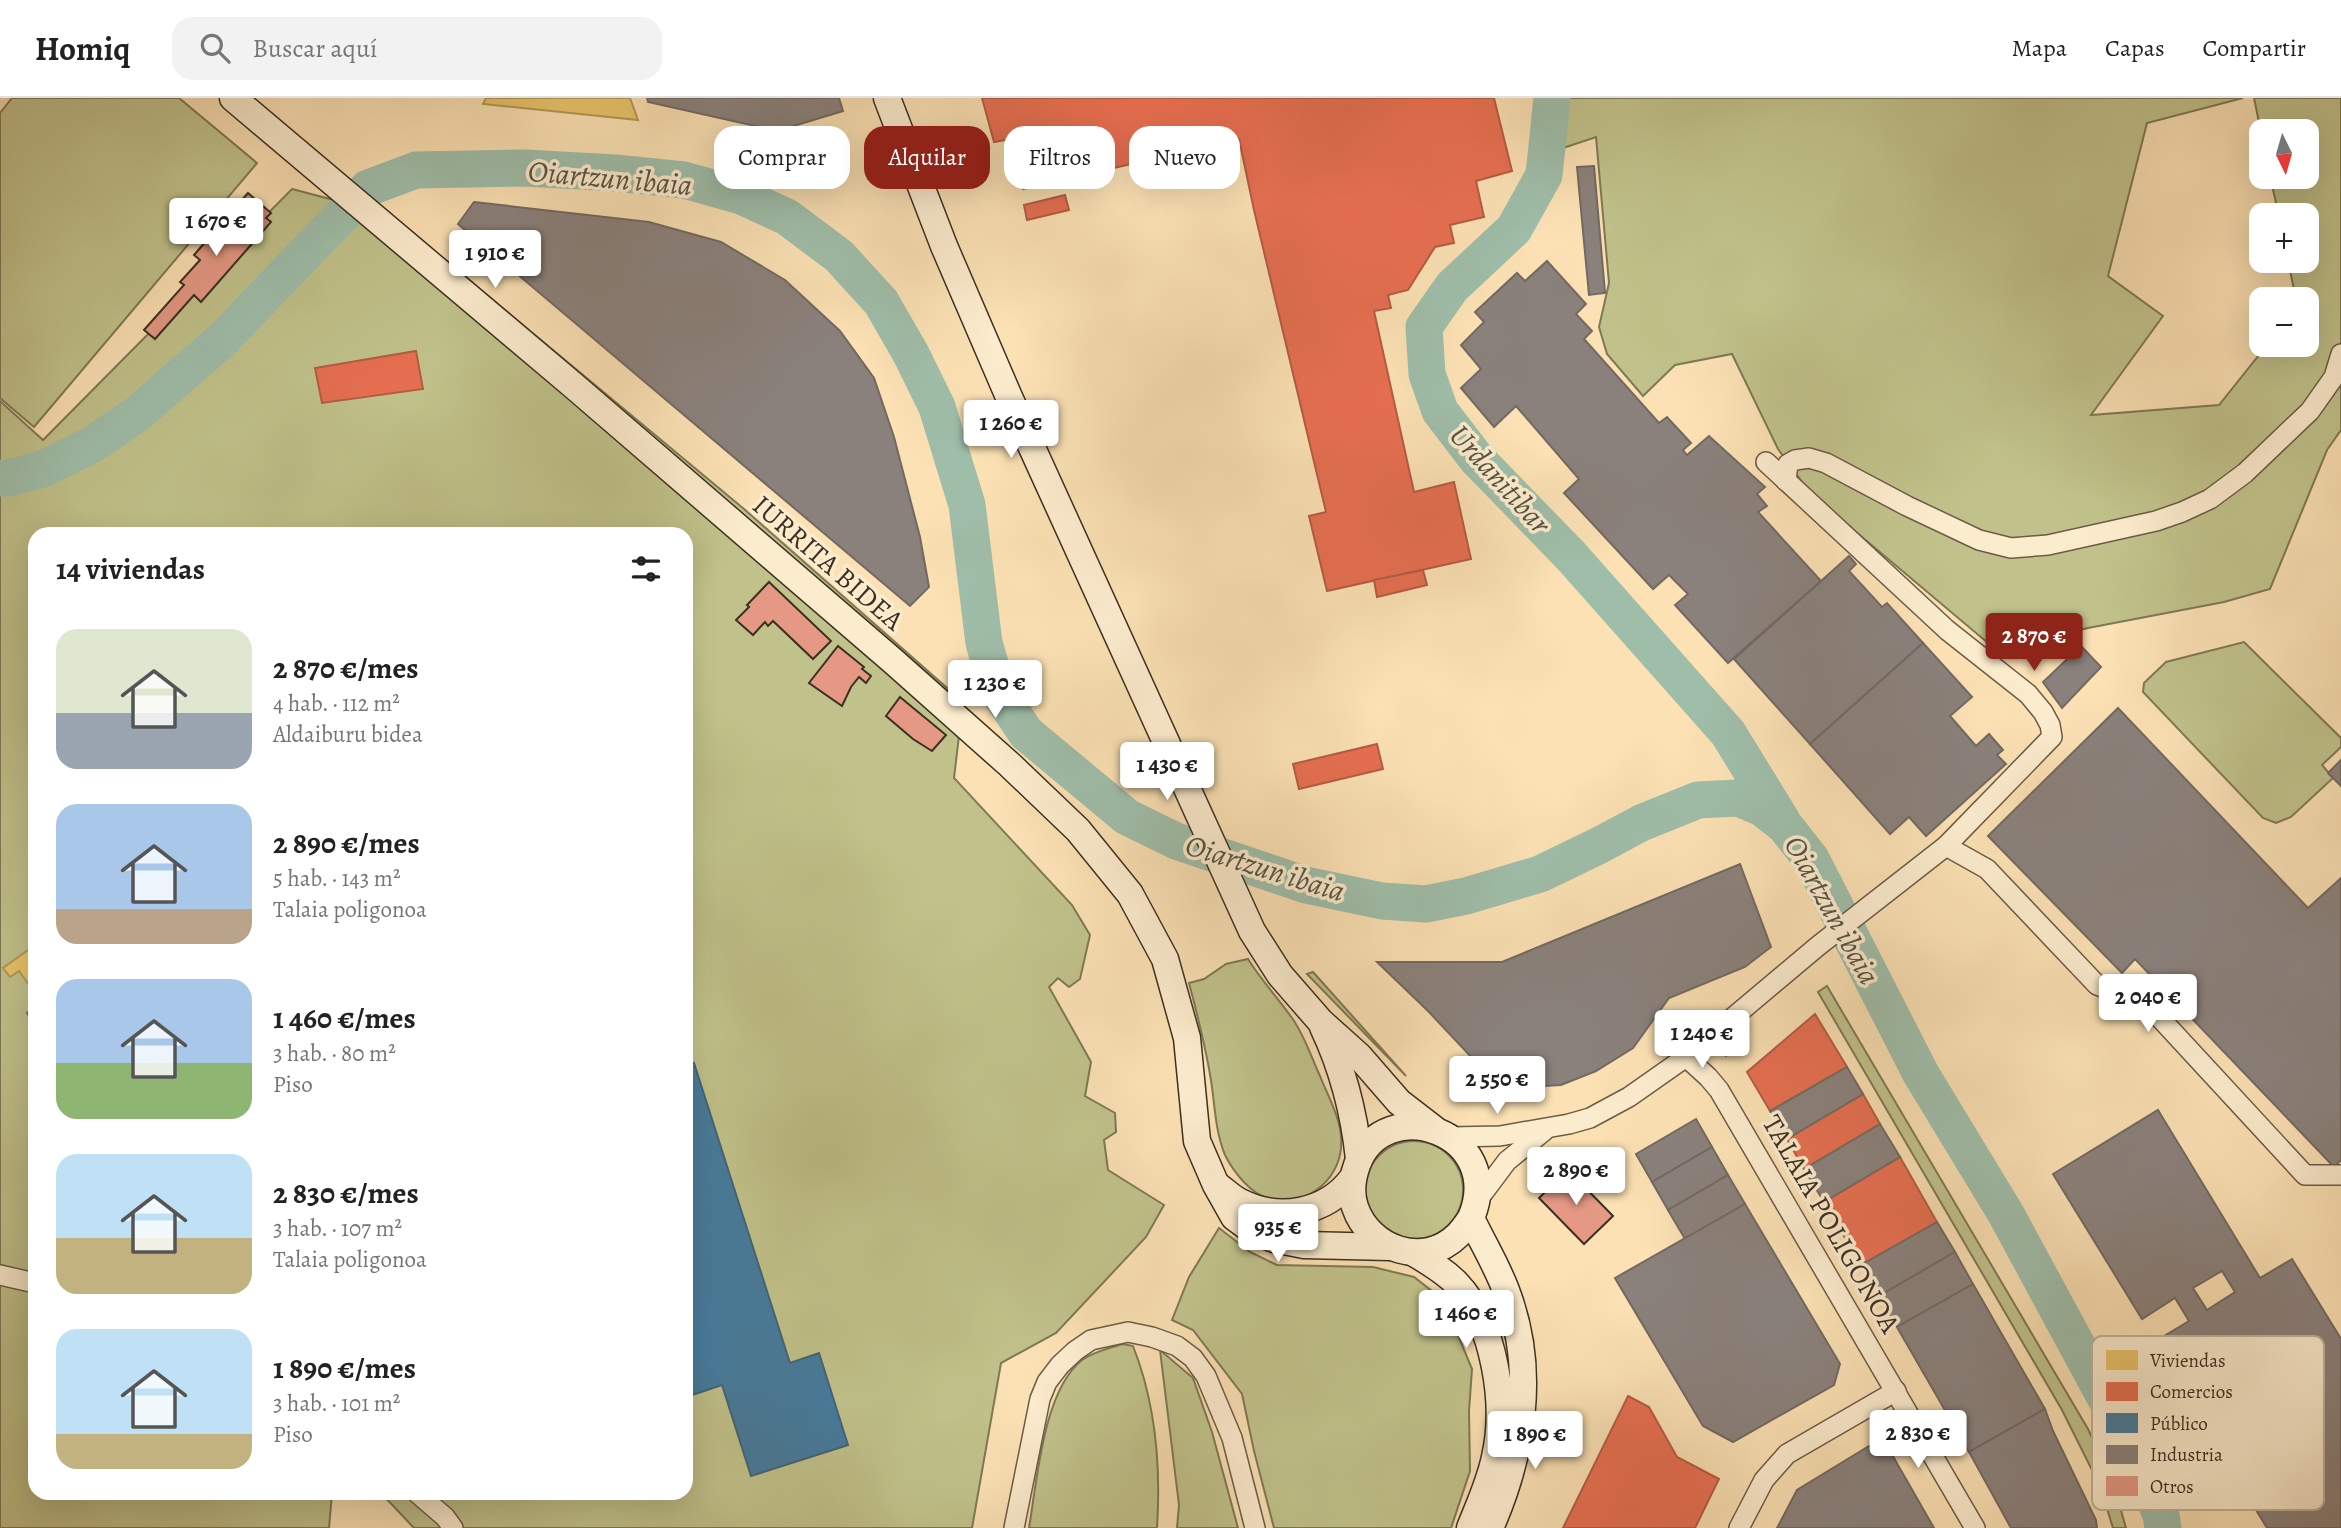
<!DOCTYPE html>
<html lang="es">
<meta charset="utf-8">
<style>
body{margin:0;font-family:Alegreya,serif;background:#f2f2f2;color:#222;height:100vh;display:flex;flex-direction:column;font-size:26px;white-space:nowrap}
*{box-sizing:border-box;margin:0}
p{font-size:23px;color:#767676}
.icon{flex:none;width:38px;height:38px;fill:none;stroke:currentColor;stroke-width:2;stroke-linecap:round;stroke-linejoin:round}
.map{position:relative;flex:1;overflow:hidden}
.sheet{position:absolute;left:28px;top:429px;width:665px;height:973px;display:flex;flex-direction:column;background:#fff;border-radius:21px;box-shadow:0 7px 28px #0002}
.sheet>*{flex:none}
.hud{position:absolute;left:714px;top:28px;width:665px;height:63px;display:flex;gap:14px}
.needle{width:46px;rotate:175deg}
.tools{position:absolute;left:2249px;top:21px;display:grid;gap:14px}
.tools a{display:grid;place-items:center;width:70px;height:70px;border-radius:14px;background:#fff;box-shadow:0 7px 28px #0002;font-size:35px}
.price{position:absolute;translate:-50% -60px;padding:0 16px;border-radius:7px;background:#fff;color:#222;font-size:23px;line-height:46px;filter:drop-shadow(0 2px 4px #0008)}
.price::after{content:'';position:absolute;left:50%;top:42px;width:21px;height:16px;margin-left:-10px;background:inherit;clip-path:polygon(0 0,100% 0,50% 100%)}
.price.current{background:#8f2418;color:#fff}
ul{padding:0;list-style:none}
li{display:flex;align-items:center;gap:21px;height:175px;padding:0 28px}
li span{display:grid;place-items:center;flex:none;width:196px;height:140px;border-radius:21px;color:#555}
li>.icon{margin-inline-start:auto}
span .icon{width:84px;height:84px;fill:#fffc;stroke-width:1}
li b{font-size:30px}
h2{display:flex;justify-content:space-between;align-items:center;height:84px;padding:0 28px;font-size:30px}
.tag{padding:0 24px;border-radius:21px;background:#fff;box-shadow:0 7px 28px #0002;font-size:24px;line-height:63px}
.tag.current{background:#8f2418;color:#fff}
header{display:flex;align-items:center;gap:42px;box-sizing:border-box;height:98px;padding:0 35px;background:#fff;border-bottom:2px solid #e0e0e0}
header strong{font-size:33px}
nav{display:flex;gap:38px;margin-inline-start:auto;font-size:24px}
.search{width:490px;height:63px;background:#f2f2f2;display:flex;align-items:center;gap:18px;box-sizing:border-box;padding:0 24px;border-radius:21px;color:#767676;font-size:26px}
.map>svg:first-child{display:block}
.green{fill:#c1c28b;stroke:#7e7956;stroke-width:2}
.homes{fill:#e9c46a;stroke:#b59854;stroke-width:2}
.shops{fill:#e76f51;stroke:#b45c43;stroke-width:2}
.public{fill:#457b9d;stroke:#426478;stroke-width:2}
.industry{fill:#8a817c;stroke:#736961;stroke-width:2;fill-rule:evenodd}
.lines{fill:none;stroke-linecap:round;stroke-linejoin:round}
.river{stroke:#9fbeaa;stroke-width:37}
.building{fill:#e59985;stroke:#3c3021;stroke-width:2}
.street-casing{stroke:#6c5c46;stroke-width:22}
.secondary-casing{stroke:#3c3021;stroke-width:29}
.street{stroke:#fcecce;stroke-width:19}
.secondary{stroke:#fcecce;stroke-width:26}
.labels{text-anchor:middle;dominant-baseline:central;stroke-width:7;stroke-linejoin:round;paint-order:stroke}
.street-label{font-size:28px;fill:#3c3021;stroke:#fcecce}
.water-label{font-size:30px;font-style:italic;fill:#555443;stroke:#fcecce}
.key{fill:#fcecce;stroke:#c2b49a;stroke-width:2}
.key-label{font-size:19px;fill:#3c3021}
</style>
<header>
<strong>Homiq</strong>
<div class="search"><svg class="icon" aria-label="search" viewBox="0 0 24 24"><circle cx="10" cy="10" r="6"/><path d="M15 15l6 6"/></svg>Buscar aquí</div>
<nav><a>Mapa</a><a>Capas</a><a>Compartir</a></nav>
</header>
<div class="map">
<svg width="2341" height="1430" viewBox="0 0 2341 1430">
<rect width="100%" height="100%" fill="#fbe1b4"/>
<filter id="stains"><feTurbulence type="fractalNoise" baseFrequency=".00286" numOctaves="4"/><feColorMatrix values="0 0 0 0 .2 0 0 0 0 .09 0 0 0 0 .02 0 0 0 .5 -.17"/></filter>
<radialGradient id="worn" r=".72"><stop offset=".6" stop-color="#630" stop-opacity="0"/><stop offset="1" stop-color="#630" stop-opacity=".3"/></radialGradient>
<!-- green -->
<g class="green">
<path d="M12 0H179L257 65 34 329 0 300V15Z"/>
<path d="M1566 0H2243L2147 25 2108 178 2163 218 2091 317 2219 307 2267 247H2306V201H2296L2288 163H2306V117H2279L2270 79H2306V33L2261 34 2254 0H2341V332L2327 352 2270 491 2224 504 2088 530 1995 551 1811 396 1778 351 1732 256 1675 267 1643 298 1607 256 1599 229 1609 185 1596 39 1563 50Z"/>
<path d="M292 91 391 117 744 411 963 604 954 680 1072 807 1090 837 1080 881 1069 889 1058 880 1049 889 1091 964 1085 998 1115 1015 1116 1034 1104 1042 1108 1072 1164 1107 1146 1139 1056 1235 1001 1265 972 1430H414L381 1395H686V436H35V1395H332L329 1430H0V303L43 342Z"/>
<path d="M2244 544 2341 640V649L2322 667 2333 680 2291 719 2276 725 2263 720 2143 594 2144 585 2166 564Z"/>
<path d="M1248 861C1261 882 1278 900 1292 920 1305 938 1311 959 1320 978 1328 998 1339 1017 1341 1038 1345 1079 1308 1110 1270 1101 1251 1097 1233 1073 1225 1057 1216 1035 1215 1012 1212 989 1207 954 1198 919 1189 885L1204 881 1226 866Z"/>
<path d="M1313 874 1406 978 1307 876Z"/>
<path d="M1827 888 2088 1331 2114 1388 2126 1430H2113L2100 1388 2062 1312 1818 894Z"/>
<path d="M1738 931 1746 942 1727 957 1730 946Z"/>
<circle cx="1414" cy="1092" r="49"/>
<path d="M1219 1130 1250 1154 1277 1167 1373 1169 1414 1179 1437 1197 1455 1230 1472 1271 1469 1313 1470 1373 1451 1430H1274L1254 1353 1242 1296 1193 1232 1172 1222 1189 1179Z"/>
<path d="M1123 1246 1133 1248C1156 1306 1161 1368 1157 1430H1029C1037 1383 1043 1293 1082 1262 1093 1254 1110 1250 1123 1246Z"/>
<path d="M1160 1252 1193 1280 1212 1334 1238 1430H1177L1179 1407Z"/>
</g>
<!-- homes -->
<g class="homes">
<path d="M486 0H630L638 22 483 6Z"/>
<path d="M35 847V895L19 873 10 879 3 870Z"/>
</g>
<!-- shops -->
<g class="shops">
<path d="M982 0H1494L1512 73 1476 83 1484 119 1450 127 1454 145 1435 149 1408 192 1388 197 1391 210 1374 213 1414 394 1454 384 1471 461 1327 493 1309 418 1326 414 1254 112 1239 41 1023 91 1011 41 994 44Z"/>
<path d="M1065 97 1069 112 1027 122 1024 107Z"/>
<path d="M416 253 423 291 322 305 315 270Z"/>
<path d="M1423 472 1427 487 1377 499 1374 482Z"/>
<path d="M1377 646 1383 671 1299 691 1293 666Z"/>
<path d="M1815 916 1847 969 1770 1013 1747 974Z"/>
<path d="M1863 996 1880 1026 1804 1071 1787 1041Z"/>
<path d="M1900 1059 1937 1124 1861 1167 1824 1104Z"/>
<path d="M1628 1298 1649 1309 1677 1359 1719 1381 1695 1430H1563Z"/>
</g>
<!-- public -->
<path class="public" d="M694 965 790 1265 819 1255 848 1347 751 1378 722 1287 686 1299V967Z"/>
<!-- industry -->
<g class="industry">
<path d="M647 0H839L843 13 777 33 648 4Z"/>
<path d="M1594 68 1605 195 1589 197 1577 69Z"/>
<path d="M474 104 649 124 721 144 785 182 840 233 874 280 894 339 920 439 929 489 910 508 458 126Z"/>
<path d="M1547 163 1586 206 1576 216 1592 233 1584 241 1659 325 1667 319 1691 345 1683 352 1687 357 1709 338 1765 389 1757 396 1767 408 1758 414 1821 483 1728 565 1675 507 1688 496 1669 477 1653 491 1564 395 1579 381 1516 308 1494 329 1461 290 1481 271 1461 247 1484 224 1475 214 1517 175 1525 183Z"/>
<path d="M1849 458 1856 466 1849 473 1882 509 1887 505 1923 545 1810 646 1734 561Z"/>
<path d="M1923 545 1972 599 1950 618 1976 648 1989 636 2003 652 1997 657 2006 666 1926 738 1909 719 1890 736 1810 646Z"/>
<path d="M2081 548 2101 569 2062 610 2043 584Z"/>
<path d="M2118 610 2308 810 2341 780V1062L2334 1069 2135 861 2122 875 1988 738Z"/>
<path d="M2341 662V688L2328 675Z"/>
<path d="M1740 766 1771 849 1745 869 1669 900 1633 950 1596 973 1561 987 1526 989 1491 975 1474 962 1428 913 1377 864H1502Z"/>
<path d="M35 908V927L27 915Z"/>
<path d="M1847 969 1863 996 1787 1041 1770 1013Z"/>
<path d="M2158 1012 2260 1180 2292 1161 2341 1241V1430H2267L2154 1244 2189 1223 2175 1200 2142 1221 2053 1076ZM2222 1173 2235 1194 2207 1212 2193 1190Z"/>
<path d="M1696 1021 1712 1049 1652 1084 1636 1056Z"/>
<path d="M1880 1026 1900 1059 1824 1104 1804 1071Z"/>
<path d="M1712 1049 1728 1077 1668 1112 1652 1084Z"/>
<path d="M1728 1077 1745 1106 1685 1141 1668 1112Z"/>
<path d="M1745 1106 1840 1266 1834 1287 1733 1344 1703 1328 1615 1180Z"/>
<path d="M1937 1124 1955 1154 1879 1198 1861 1167Z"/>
<path d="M1955 1154 1973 1186 1897 1229 1879 1198Z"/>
<path d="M1973 1186 2045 1311 1969 1354 1897 1229Z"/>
<path d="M2045 1311 2053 1333 2096 1422 2097 1430H2011L1969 1354Z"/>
<path d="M1869 1348 1890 1353 1934 1430H1777L1797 1392Z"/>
</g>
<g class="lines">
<!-- river -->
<g class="river">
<path d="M1552 0 1544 77 1514 131 1452 189 1424 229 1427 276 1440 313 1476 360 1571 458 1728 635 1782 723"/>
<path d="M0 380H8L43 371 93 346 137 316 222 242 368 90 416 72 525 70 615 75 684 82 741 98 787 119 839 158 881 204 911 256 937 309 967 407 984 545 998 593 1026 635 1127 719 1176 743 1306 787 1382 803 1426 806 1466 798 1540 776 1600 747 1641 725 1698 702 1738 700 1762 710 1785 728 1811 761 1921 976 2006 1116 2132 1349 2161 1417 2163 1430"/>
</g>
</g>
<!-- building -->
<g class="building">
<path d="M248 95 271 115 266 120 271 124 201 204 194 197 155 241 144 232 184 187 180 184 200 162 194 157Z"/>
<path d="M769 484 831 543 813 561 773 523 768 528 765 524 753 537 736 522 749 509 747 507Z"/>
<path d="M838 548 864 569 862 571 871 578 866 585 859 579 851 589 842 608 809 585Z"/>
<path d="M900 599 946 637 932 653 913 641 886 618Z"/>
<path d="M1568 1072 1613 1118 1584 1146 1539 1100Z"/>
</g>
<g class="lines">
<!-- street casing -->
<g class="street-casing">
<g id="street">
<path d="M1786 383 1788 366 1795 362 1809 360 1826 365 1907 408 1979 442 2011 450 2048 447 2156 423 2182 414 2210 401 2245 375 2310 313 2334 279 2341 256"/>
<path d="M1946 748 1987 771 2097 887 2148 907 2305 1077H2341"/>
<path d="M1686 959 1708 979 1719 992 1975 1430"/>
<path d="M1451 1039 1500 1038 1569 1026 1590 1020 1629 999 1686 959 1818 848 1946 748 2052 639 2050 627 2043 614 2028 596 1947 532 1766 364"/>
<path d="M1477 1103 1507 1063 1544 1033"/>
<path d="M0 1177 35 1185"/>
<path d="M417 1395 445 1419 453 1430"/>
<path d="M1014 1430 1040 1301 1047 1284 1060 1267 1075 1253 1091 1242 1128 1234 1152 1239 1177 1248 1193 1260 1206 1278 1232 1340 1255 1430"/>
<path d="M1739 1430 1764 1382 1787 1356 1896 1293"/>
</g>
</g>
<!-- secondary casing -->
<g class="secondary-casing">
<g id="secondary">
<path d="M233 0 574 288 893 563 1010 667 1078 732 1130 796 1165 861 1187 940 1197 1043 1216 1087 1234 1119 1253 1133 1274 1141 1304 1147 1390 1149"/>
<path d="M887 0 944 148 1009 299 1252 833 1280 877 1321 924 1359 958 1399 1004 1434 1031"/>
<path d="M1323 929C1343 971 1354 1014 1359 1061"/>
<path d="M1218 1088C1225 1093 1232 1100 1240 1104 1279 1124 1326 1115 1352 1081"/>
<path d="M1471 1120C1467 1126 1463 1132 1458 1137 1424 1171 1369 1151 1355 1109 1350 1095 1352 1081 1357 1067 1383 993 1507 1034 1471 1120 1483 1146 1499 1171 1508 1198 1536 1275 1522 1358 1490 1430"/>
<path d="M1414 1155C1429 1164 1445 1173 1457 1186 1495 1226 1507 1307 1495 1359 1490 1384 1479 1407 1470 1430"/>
</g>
</g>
<!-- street -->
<use href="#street" class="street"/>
<!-- secondary -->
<use href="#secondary" class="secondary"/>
</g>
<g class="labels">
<!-- street labels -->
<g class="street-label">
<text transform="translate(828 465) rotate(41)">IURRITA BIDEA</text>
<text transform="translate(1831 1126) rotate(60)">TALAIA POLIGONOA</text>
</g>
<!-- water labels -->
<g class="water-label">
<text transform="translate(610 80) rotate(5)">Oiartzun ibaia</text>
<text transform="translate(1500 381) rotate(48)">Urdanitibar</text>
<text transform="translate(1265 770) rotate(17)">Oiartzun ibaia</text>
<text transform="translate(1832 812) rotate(61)">Oiartzun ibaia</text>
</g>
</g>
<!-- legend -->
<rect x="2092" y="1238" width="232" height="174" rx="10" class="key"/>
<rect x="2106" y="1252" width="32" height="20" fill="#e9c46a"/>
<rect x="2106" y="1284" width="32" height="19" fill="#e76f51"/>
<rect x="2106" y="1315" width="32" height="20" fill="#457b9d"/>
<rect x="2106" y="1347" width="32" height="19" fill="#8a817c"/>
<rect x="2106" y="1378" width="32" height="20" fill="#e59985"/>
<g class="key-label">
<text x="2150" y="1269">Viviendas</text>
<text x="2150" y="1300">Comercios</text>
<text x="2150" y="1332">Público</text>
<text x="2150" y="1363">Industria</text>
<text x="2150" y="1395">Otros</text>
</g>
<rect width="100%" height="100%" filter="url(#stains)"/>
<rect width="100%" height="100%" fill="url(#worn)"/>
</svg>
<div class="tools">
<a><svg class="needle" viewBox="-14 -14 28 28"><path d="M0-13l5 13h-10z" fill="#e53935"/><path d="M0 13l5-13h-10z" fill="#767676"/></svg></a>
<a>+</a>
<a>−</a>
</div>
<b class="price" style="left:216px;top:160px">1 670 €</b>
<b class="price" style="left:495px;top:192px">1 910 €</b>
<b class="price" style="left:1011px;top:362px">1 260 €</b>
<b class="price current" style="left:2034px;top:575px">2 870 €</b>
<b class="price" style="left:995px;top:622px">1 230 €</b>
<b class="price" style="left:1167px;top:704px">1 430 €</b>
<b class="price" style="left:2148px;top:936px">2 040 €</b>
<b class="price" style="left:1702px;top:972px">1 240 €</b>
<b class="price" style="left:1497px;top:1018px">2 550 €</b>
<b class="price" style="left:1576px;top:1109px">2 890 €</b>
<b class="price" style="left:1278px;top:1166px">935 €</b>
<b class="price" style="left:1466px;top:1252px">1 460 €</b>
<b class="price" style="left:1918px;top:1372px">2 830 €</b>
<b class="price" style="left:1535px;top:1373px">1 890 €</b>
<div class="hud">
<a class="tag">Comprar</a>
<a class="tag current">Alquilar</a>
<a class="tag">Filtros</a>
<a class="tag">Nuevo</a>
</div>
<section class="sheet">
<h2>14 viviendas<svg class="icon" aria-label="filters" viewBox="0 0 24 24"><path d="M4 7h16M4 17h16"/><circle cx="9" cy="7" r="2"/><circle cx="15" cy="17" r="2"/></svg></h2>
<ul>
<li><span style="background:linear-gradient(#dfe7d0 60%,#9aa5b1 0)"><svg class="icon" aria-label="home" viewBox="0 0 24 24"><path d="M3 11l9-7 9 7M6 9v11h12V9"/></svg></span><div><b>2 870 €/mes</b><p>4 hab. · 112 m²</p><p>Aldaiburu bidea</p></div></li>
<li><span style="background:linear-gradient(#a9c7e8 75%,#b9a48a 0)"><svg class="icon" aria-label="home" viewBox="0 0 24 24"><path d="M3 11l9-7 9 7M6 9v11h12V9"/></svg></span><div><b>2 890 €/mes</b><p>5 hab. · 143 m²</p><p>Talaia poligonoa</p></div></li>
<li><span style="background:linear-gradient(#a9c7e8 60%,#8fb573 0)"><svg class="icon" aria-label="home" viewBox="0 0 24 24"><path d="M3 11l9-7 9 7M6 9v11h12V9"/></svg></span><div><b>1 460 €/mes</b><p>3 hab. · 80 m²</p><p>Piso</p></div></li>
<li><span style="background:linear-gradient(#bfe0f5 60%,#c2b280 0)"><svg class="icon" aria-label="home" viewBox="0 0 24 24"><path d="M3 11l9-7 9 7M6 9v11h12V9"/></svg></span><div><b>2 830 €/mes</b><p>3 hab. · 107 m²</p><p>Talaia poligonoa</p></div></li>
<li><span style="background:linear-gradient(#bfe0f5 75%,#c2b280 0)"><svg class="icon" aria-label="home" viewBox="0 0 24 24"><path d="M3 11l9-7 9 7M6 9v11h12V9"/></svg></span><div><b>1 890 €/mes</b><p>3 hab. · 101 m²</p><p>Piso</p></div></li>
</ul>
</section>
</div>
